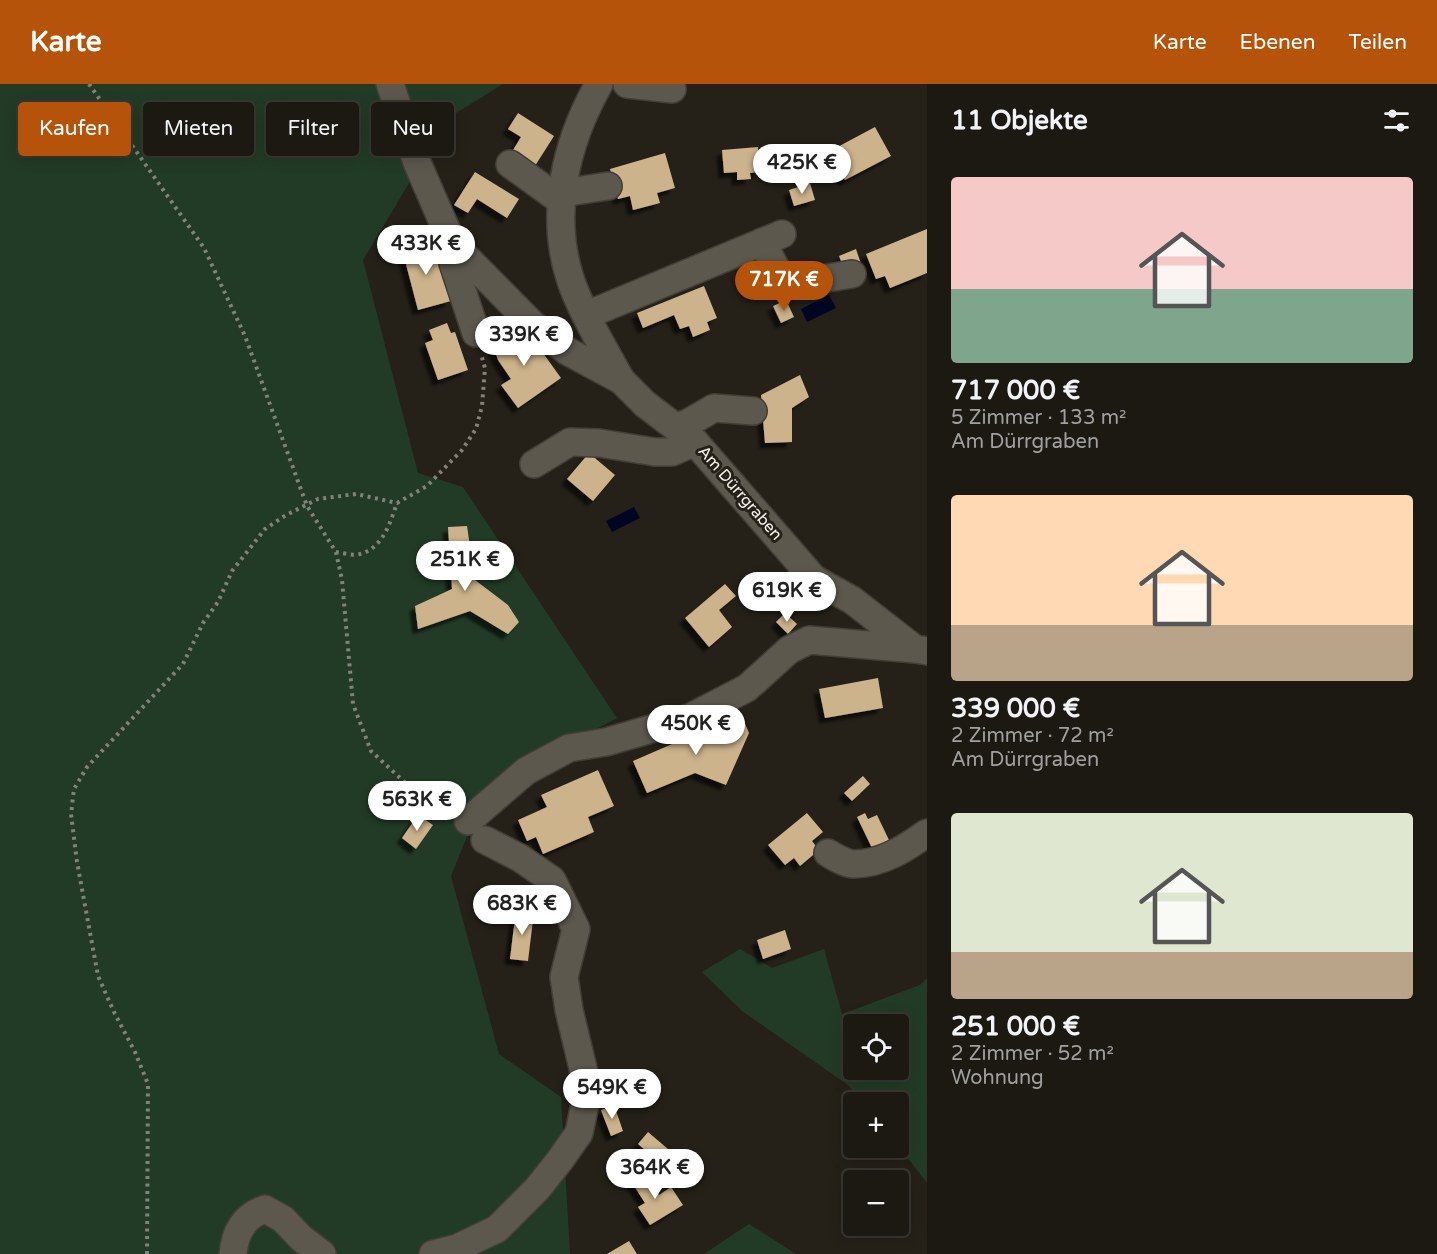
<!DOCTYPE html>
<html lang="de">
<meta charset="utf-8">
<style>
body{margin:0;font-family:"Varela Round",sans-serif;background:#292621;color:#f1f3f6;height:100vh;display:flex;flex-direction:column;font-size:22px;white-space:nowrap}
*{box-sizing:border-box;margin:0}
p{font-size:20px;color:#a0a0a0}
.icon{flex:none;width:33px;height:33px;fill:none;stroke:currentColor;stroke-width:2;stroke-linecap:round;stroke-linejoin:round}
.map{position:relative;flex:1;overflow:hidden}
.side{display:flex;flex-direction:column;background:#1c1913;width:510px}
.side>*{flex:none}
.banner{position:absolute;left:18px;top:18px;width:570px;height:54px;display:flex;gap:12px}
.tools{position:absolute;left:843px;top:930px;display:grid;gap:12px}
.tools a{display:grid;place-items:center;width:66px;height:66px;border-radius:6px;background:#1c1913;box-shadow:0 3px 15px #0003,0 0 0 2px #3a3833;font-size:30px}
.price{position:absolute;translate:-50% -51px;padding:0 14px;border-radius:21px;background:#fff;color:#222;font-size:20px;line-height:39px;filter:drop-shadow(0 2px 3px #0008)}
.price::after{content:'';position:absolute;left:50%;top:36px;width:18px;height:14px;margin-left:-9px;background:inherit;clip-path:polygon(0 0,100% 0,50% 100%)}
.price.on{background:#b45309;color:#fff}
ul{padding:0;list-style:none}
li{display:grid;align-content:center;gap:12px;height:318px;padding:0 24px}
li span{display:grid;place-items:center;height:186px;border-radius:6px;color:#555}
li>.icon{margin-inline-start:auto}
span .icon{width:108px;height:108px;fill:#fffc;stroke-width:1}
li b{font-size:26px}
h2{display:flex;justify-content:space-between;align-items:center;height:72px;padding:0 24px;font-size:26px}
.pill{padding:0 21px;border-radius:6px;background:#1c1913;box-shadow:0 3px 15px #0003,0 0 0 2px #3a3833;font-size:21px;line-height:54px}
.pill.on{background:#b45309;color:#fff}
header{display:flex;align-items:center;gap:36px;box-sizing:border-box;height:84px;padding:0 30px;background:#b45309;color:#fff}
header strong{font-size:28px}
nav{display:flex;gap:33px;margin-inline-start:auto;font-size:21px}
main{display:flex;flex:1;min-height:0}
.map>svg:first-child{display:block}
.green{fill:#223b26;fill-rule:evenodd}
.water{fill:#000621}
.building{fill:#cdb38c;filter:url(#shadow)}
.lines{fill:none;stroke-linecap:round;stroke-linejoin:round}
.minor-casing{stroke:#413e37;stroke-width:30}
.path{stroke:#84817a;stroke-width:4;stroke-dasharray:3 4.5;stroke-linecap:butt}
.minor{stroke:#5c584e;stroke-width:27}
.labels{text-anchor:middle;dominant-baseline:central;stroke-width:6;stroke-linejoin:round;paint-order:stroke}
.street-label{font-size:16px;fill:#f4f2ec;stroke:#252119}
</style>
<header>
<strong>Karte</strong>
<nav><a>Karte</a><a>Ebenen</a><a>Teilen</a></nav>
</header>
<main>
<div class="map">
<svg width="927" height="1170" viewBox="0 0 927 1170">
<defs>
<filter id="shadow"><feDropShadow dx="-5.5" dy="5.5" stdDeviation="1.5" flood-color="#0009"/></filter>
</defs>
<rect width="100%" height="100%" fill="#252119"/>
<!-- green -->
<g class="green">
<path d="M0 0H503L448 34 363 176 418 389 463 403 617 634 487 703 451 792 499 970 561 1013 570 1170H0Z"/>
<path d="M740 865 772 884 824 865 842 930 920 901 927 894V1099L899 1063 898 1018H862L848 1001 742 927 702 888ZM898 940V986H854V940Z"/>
<path d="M749 1140 796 1170H704Z"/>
</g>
<!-- water -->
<g class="water">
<path d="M829 211 836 224 807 238 801 225Z"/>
<path d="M634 423 640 434 612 448 606 437Z"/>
</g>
<!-- building -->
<g class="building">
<path d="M518 29 554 52 533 85 510 71 521 53 508 45Z"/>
<path d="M875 43 891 72 845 96 830 67Z"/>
<path d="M758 63 760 88 750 89 751 95 737 96V88L724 89 722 66Z"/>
<path d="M665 69 675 104 657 109 660 119 633 126 630 112 618 115 610 85Z"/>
<path d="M475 88 519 115 507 134 477 115 468 129 454 121Z"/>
<path d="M810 99 815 116 794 122 789 106Z"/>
<path d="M927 145V189L890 204 885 192 876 195 866 170Z"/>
<path d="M433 157 451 217 418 226 402 165Z"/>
<path d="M856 165 861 180 845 187 839 172Z"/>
<path d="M704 202 717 234 707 238 710 246 693 253 689 242 680 245 674 231 643 244 637 229Z"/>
<path d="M786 216 794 233 781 239 773 222Z"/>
<path d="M447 239 451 249 455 248 468 286 438 296 425 259 433 256 429 246Z"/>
<path d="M516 242 543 269 561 294 518 324 501 301 511 295 498 276 492 259Z"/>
<path d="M800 291 809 313 792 324V358L765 359 761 311Z"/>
<path d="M589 369 615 391 593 417 567 395Z"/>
<path d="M467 442 475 496 508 521 519 538 508 550 470 527 418 545 415 522 452 505 448 443Z"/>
<path d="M725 500 736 512 719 526 732 543 709 563 685 534Z"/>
<path d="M785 529 797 540 788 550 776 538Z"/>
<path d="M878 594 883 624 825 634 819 605Z"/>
<path d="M741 630 749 649 726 701 695 689 647 709 633 677Z"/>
<path d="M598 686 614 722 588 733 594 748 543 770 536 753 527 757 518 736 547 723 541 711Z"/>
<path d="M863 692 870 700 852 717 844 709Z"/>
<path d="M807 729 823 748 812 757 819 766 800 782 794 774 785 781 768 761Z"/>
<path d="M865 729 868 735 877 731 889 756 872 764 857 733Z"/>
<path d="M418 731 433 741 416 765 402 754Z"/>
<path d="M516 826 534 828 528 877 510 875Z"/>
<path d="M785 846 791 865 763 875 757 856Z"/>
<path d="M614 1021 623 1047 611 1052 601 1026Z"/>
<path d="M648 1048 675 1071 665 1083 638 1060Z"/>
<path d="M645 1088 659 1111 671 1103 683 1121 650 1141 638 1123 645 1119 631 1097Z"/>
<path d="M629 1157 637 1170H607Z"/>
</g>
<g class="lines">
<!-- minor casing -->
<g class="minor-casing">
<g id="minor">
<path d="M390 0 416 76 452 159 453 179 476 249"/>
<path d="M599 0C566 58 549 128 570 194 580 226 605 266 621 296"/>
<path d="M627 0 672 5"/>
<path d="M510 80 560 116"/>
<path d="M562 109 608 102"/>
<path d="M762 158 778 188 798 199 852 190"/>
<path d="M452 159 533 241 567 267 621 296 645 320 695 358 814 495 852 516 915 565 927 567"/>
<path d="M587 231 782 150"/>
<path d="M676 343 688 339 714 324 753 327"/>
<path d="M534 380 570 358 599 359 655 368H672L695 358"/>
<path d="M468 737 526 687 569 664 606 658 689 634 747 604 789 566 809 556 915 565"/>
<path d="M828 769C835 773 846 780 854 780 882 780 906 764 927 749"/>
<path d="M233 1170C235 1148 244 1132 265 1125L283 1135 301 1154 322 1170"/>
<path d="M433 1170 457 1164 497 1145 537 1105 560 1076 579 1049 588 1005 569 926 564 893 576 845 552 796 520 774 485 756"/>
</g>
</g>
<!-- path -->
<g class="path">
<path d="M89 0 204 164 245 252 307 422 336 468 342 496 353 620 371 667 412 705 448 732"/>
<path d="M336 468C343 469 353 472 360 470 383 464 390 439 397 419"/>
<path d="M147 1170 148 1000 135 968 114 928 98 892 77 778 71 730 74 705 87 683 183 580 203 539 218 518 232 487 265 445 286 431 318 415 356 410 397 419 427 402 462 366 476 345 482 322 485 284 481 270"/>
</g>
<!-- minor -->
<use href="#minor" class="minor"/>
</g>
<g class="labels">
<!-- street labels -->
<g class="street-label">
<text transform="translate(740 409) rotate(49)">Am Dürrgraben</text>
</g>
</g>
</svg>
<div class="tools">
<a><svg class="icon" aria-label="locate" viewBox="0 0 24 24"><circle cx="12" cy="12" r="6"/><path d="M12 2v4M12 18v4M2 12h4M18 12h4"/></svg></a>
<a>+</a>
<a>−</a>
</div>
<b class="price" style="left:802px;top:111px">425K €</b>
<b class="price" style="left:426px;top:192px">433K €</b>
<b class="price on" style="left:784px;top:228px">717K €</b>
<b class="price" style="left:524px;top:283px">339K €</b>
<b class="price" style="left:465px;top:508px">251K €</b>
<b class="price" style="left:787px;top:539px">619K €</b>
<b class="price" style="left:696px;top:672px">450K €</b>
<b class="price" style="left:417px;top:748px">563K €</b>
<b class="price" style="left:522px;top:852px">683K €</b>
<b class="price" style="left:612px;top:1036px">549K €</b>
<b class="price" style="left:655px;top:1116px">364K €</b>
<div class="banner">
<a class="pill on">Kaufen</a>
<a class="pill">Mieten</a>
<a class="pill">Filter</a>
<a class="pill">Neu</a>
</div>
</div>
<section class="side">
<h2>11 Objekte<svg class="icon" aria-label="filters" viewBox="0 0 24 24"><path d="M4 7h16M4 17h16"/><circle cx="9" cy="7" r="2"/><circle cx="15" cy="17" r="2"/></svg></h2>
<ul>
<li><span style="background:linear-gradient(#f6c9c9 60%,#7fa58c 0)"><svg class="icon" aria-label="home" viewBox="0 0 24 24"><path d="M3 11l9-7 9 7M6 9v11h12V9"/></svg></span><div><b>717 000 €</b><p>5 Zimmer · 133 m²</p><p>Am Dürrgraben</p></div></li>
<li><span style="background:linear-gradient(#ffd9b3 70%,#b9a48a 0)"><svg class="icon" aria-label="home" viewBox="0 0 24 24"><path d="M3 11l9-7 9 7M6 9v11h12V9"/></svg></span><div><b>339 000 €</b><p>2 Zimmer · 72 m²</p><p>Am Dürrgraben</p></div></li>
<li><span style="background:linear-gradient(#dfe7d0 75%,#b9a48a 0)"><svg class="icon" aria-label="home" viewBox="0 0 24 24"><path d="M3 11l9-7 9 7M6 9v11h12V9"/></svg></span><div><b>251 000 €</b><p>2 Zimmer · 52 m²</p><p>Wohnung</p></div></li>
</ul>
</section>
</main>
